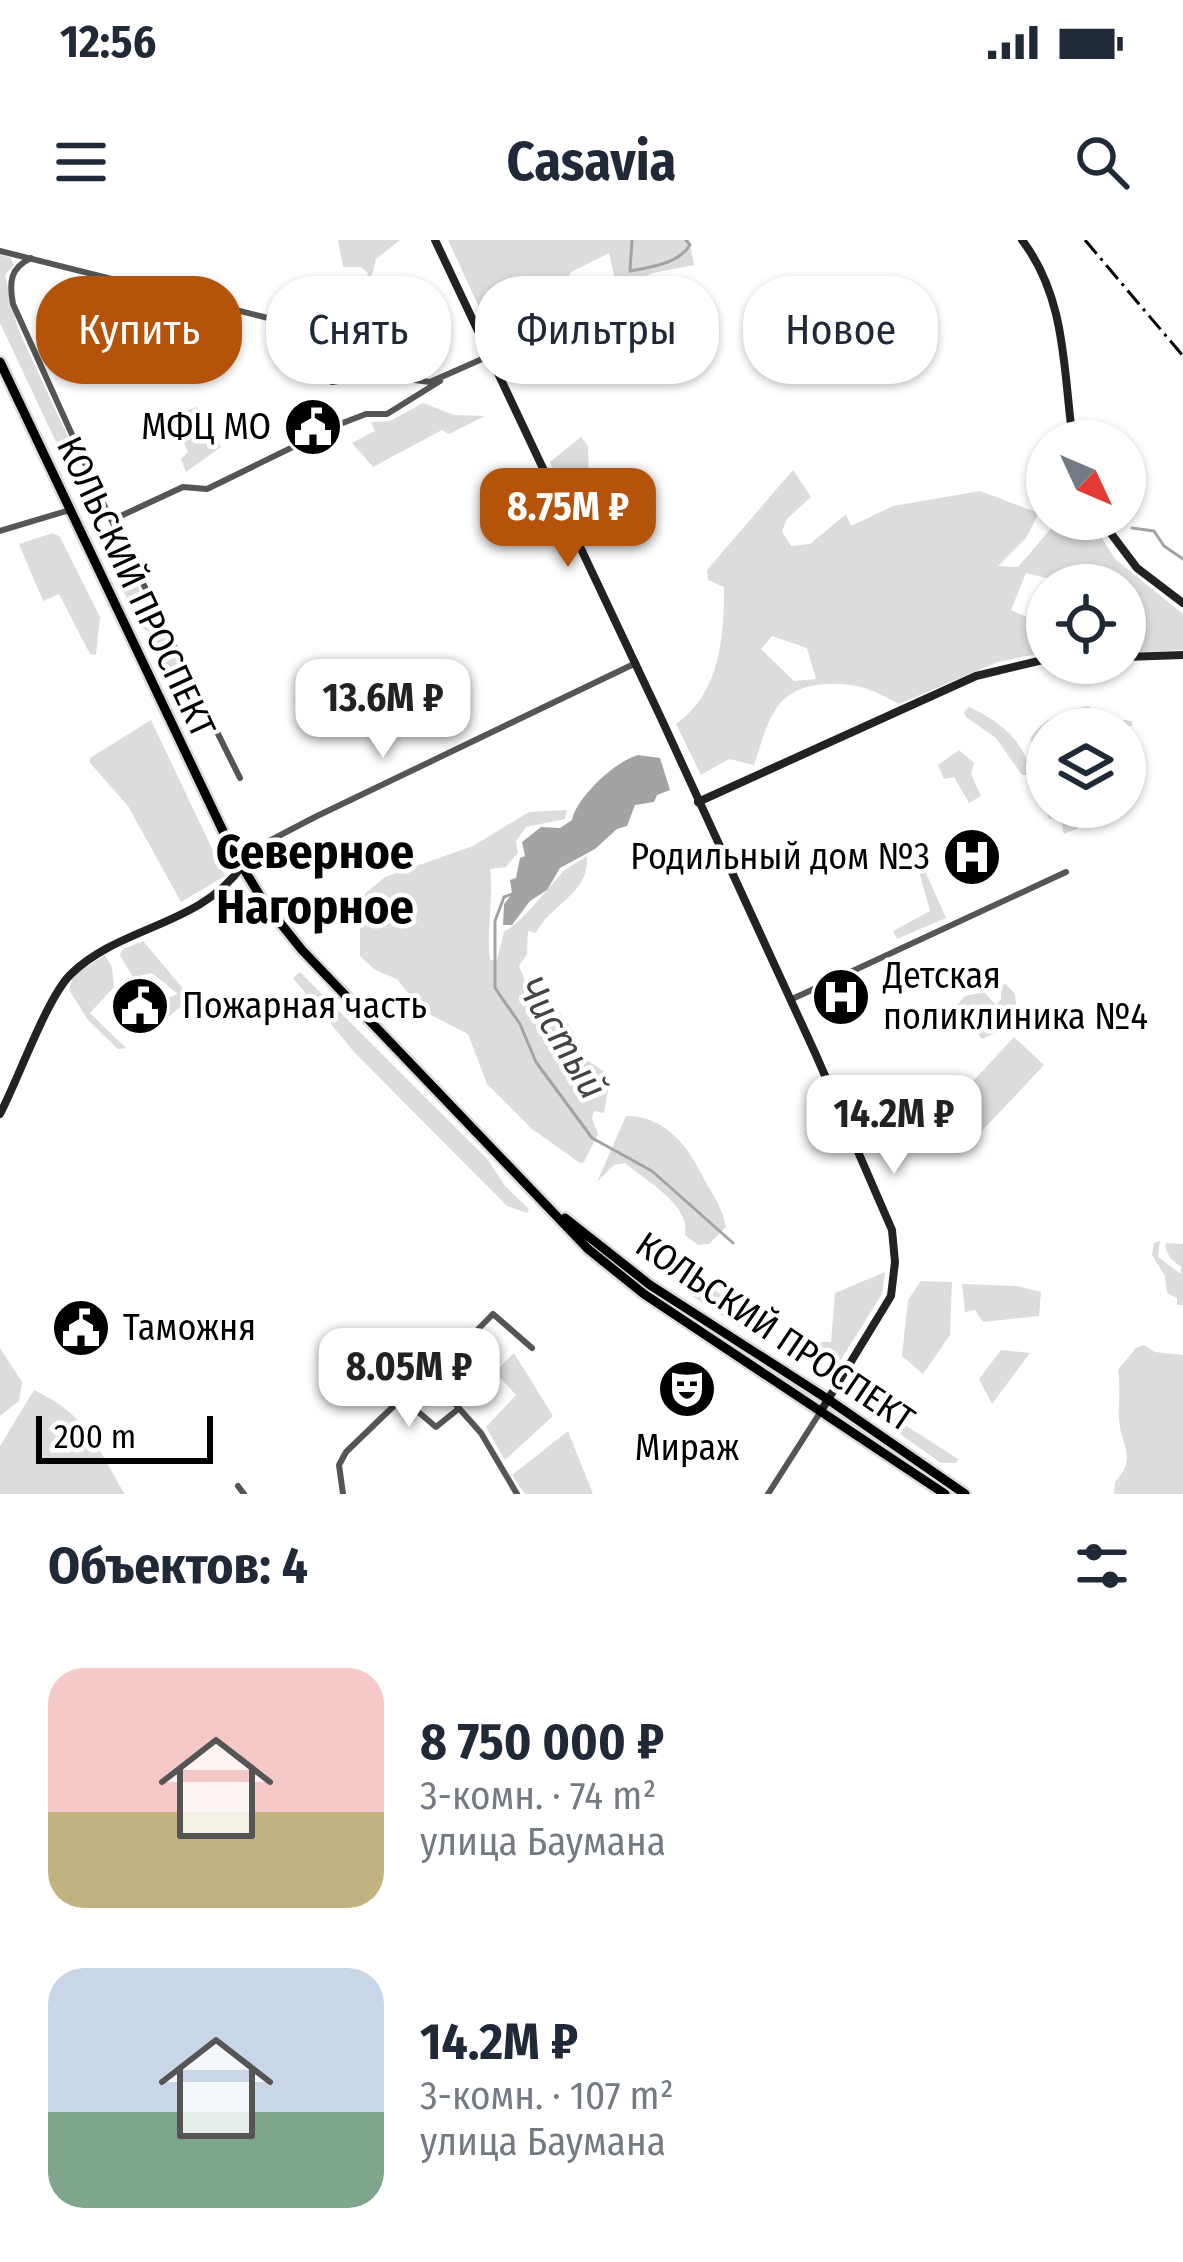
<!DOCTYPE html>
<html lang="ru">
<meta charset="utf-8">
<style>
body{margin:0;font-family:"Fira Sans Condensed",sans-serif;background:#f6f6f7;color:#1f2937;height:100vh;display:flex;flex-direction:column;font-size:45px;white-space:nowrap}
*{box-sizing:border-box;margin:0}
p{font-size:39px;color:#747a83}
.icon{flex:none;width:66px;height:66px;fill:none;stroke:currentColor;stroke-width:2;stroke-linecap:round;stroke-linejoin:round}
.map{position:relative;height:1254px;overflow:hidden}
.side{display:flex;flex-direction:column;background:#fff;flex:1}
.side>*{flex:none}
.banner{position:absolute;left:36px;top:36px;width:1113px;height:108px;display:flex;gap:24px}
.needle{width:78px;rotate:134deg}
.controls{position:absolute;left:1026px;top:180px;display:grid;gap:24px}
.controls a{display:grid;place-items:center;width:120px;height:120px;border-radius:50%;background:#fff;box-shadow:0 3px 9px #0004;font-size:60px}
.scale{position:absolute;left:36px;bottom:30px;width:177px;box-sizing:border-box;padding-left:12px;border:6px solid #000;border-top:0;font-size:33px;line-height:42px;white-space:nowrap;color:#000;-webkit-text-stroke:9px #fff;paint-order:stroke}
.price{position:absolute;translate:-50% -102px;padding:0 27px;border-radius:24px;background:#fff;color:#222;font-size:39px;line-height:78px;filter:drop-shadow(0 3px 6px #0008)}
.price::after{content:'';position:absolute;left:50%;top:72px;width:36px;height:27px;margin-left:-18px;background:inherit;clip-path:polygon(0 0,100% 0,50% 100%)}
.price.current{background:#b45309;color:#fff}
ul{padding:0;list-style:none}
li{display:flex;align-items:center;gap:36px;height:300px;padding:0 48px}
li span{display:grid;place-items:center;flex:none;width:336px;height:240px;border-radius:36px;color:#555}
li>.icon{margin-inline-start:auto}
span .icon{width:144px;height:144px;fill:#fffc;stroke-width:1}
li b{font-size:51px}
h2{display:flex;justify-content:space-between;align-items:center;height:144px;padding:0 48px;font-size:51px}
.pill{padding:0 42px;border-radius:48px;background:#fff;box-shadow:0 3px 9px #0004;font-size:42px;line-height:108px}
.pill.current{background:#b45309;color:#fff}
.status{display:flex;justify-content:space-between;align-items:center;height:84px;padding:0 60px;background:#fff;direction:ltr}
.status svg{height:33px;fill:currentColor}
header{display:flex;justify-content:space-between;align-items:center;height:156px;padding:0 48px;background:#fff;font-size:54px;font-weight:700}
.map>svg:first-child{display:block}
.green{fill:#dcdcdc;fill-rule:evenodd}
.water{fill:#a3a3a3}
.lines{fill:none;stroke-linecap:round;stroke-linejoin:round}
.stream{stroke:#a3a3a3;stroke-width:3}
.primary-casing{stroke:#dbdbdb;stroke-width:14}
.street{stroke:#555;stroke-width:6}
.secondary{stroke:#222;stroke-width:8}
.primary{stroke:#000;stroke-width:9}
.rail{stroke:#000;stroke-width:3;stroke-dasharray:18 6 3 6;stroke-linecap:butt}
.labels{text-anchor:middle;dominant-baseline:central;stroke-width:9;stroke-linejoin:round;paint-order:stroke}
.poi-label{font-size:36px;fill:#000;stroke:#fff;text-anchor:start}
.street-label{font-size:36px;fill:#000;stroke:#fff}
.water-label{font-size:39px;font-style:italic;fill:#444;stroke:#fff}
.district-label{font-size:48px;font-weight:bold;fill:#000;stroke:#fff}
</style>
<div class="status"><b>12:56</b><svg viewBox="0 0 49 12"><path d="M0 12V9h3v3zM5 12V6h3v6zM10 12V3h3v9zM15 12V0h3v12zM26 1h20v11H26zM47 4h2v5h-2z"/></svg></div>
<header><svg class="icon" aria-label="menu" viewBox="0 0 24 24"><path d="M4 6h16M4 12h16M4 18h16"/></svg>Casavia<svg class="icon" aria-label="search" viewBox="0 0 24 24"><circle cx="10" cy="10" r="6"/><path d="M15 15l6 6"/></svg></header>
<div class="map">
<svg width="1183" height="1254" viewBox="0 0 1183 1254">
<rect width="100%" height="100%" fill="#fff"/>
<!-- green -->
<g class="green">
<path d="M338 0H400L376 19 372 35 367 37 368 33 361 27H343Z"/>
<path d="M448 0H689L694 25 653 33 617 48 609 13 571 32 522 124 509 132Z"/>
<path d="M0 14 11 18 14 25 5 35 18 89 69 199 63 217 0 83Z"/>
<path d="M423 163 454 175 485 176 449 194 442 190 373 227 352 203 375 191 371 182 390 181Z"/>
<path d="M197 167 221 207 186 232 181 219 188 212 171 176Z"/>
<path d="M581 197 588 206 589 237 563 249 550 222Z"/>
<path d="M793 230 811 257 787 279 782 291 791 306 810 304 846 274 851 286 893 266 980 251 1039 273 1026 298 998 326 1018 327 1059 279H1090L1115 319 1183 374V410L1125 413V345H1075L1026 333 1011 370 1047 386V412L998 422 899 464C871 449 860 443 828 444 774 446 769 480 754 525L729 519 701 535 676 484C720 453 724 398 724 347L708 340 707 330ZM772 396 807 408 816 439 794 441 761 409Z"/>
<path d="M600 241 611 264 619 267 621 280 591 296 585 294 570 264 592 253Z"/>
<path d="M53 293 60 297 100 377 96 415 90 414 59 354 43 361 19 304Z"/>
<path d="M119 305C132 327 143 369 160 387L163 396H158L168 400 184 434 170 439 155 406 151 409 148 394 156 395 140 387 135 375 141 367 129 363 106 314Z"/>
<path d="M1089 466 1094 473 1095 487 1116 479 1132 481V486L1047 489V503L1037 507 1030 500C1040 479 1066 470 1089 466Z"/>
<path d="M969 467C1001 482 1023 499 1032 535H1022L996 498 966 477 964 472Z"/>
<path d="M151 480 225 636 181 662 128 566 90 523V518Z"/>
<path d="M959 510 974 523 971 534 981 556 969 563 954 537 944 539 938 525Z"/>
<path d="M1043 538 1047 541V567H1093L1084 586 1064 594 1060 578 1049 579 1038 542Z"/>
<path d="M567 570 565 579 526 587 516 601 518 613 506 627 490 629C494 660 486 689 490 720H497L504 691C517 688 549 647 561 634 568 626 579 622 587 616 590 654 550 664 536 693L528 691 527 714 519 726 526 743 550 746 554 773 564 791 559 771 574 793 573 809C585 821 599 825 610 838L604 873 594 871 592 878 598 894 584 922 580 923 532 889 487 844 468 794 431 775 416 763 397 739 375 730 360 716V677L355 669 361 657 385 637 473 606 529 572Z"/>
<path d="M915 617 921 622 946 678 897 699 893 691 930 671Z"/>
<path d="M143 701 191 758 167 778 158 775 157 769 167 758 178 754 152 733 133 737 120 715 123 709Z"/>
<path d="M105 715 112 727 114 747 90 773 126 808 118 809 88 780 69 750 73 735Z"/>
<path d="M300 732 488 920 505 946 529 969 527 973 507 966 354 812 293 738Z"/>
<path d="M1006 744 1015 754 1018 780 1010 785 1004 777 1001 790 982 799 957 765 965 756 984 752 996 765 1001 759V745Z"/>
<path d="M1014 797 1044 825 980 893 950 866Z"/>
<path d="M626 876C663 876 685 902 701 933 711 953 722 965 726 987L709 1004 698 1005 685 995C692 966 645 940 625 923L614 925 597 942Z"/>
<path d="M1160 1001 1158 1017 1181 1034V1027L1170 1018 1165 1007 1166 1003 1183 1004V1065H1177V1058L1167 1053 1165 1036 1152 1015 1154 1003Z"/>
<path d="M885 1032 882 1054 837 1126 803 1102H831L835 1053Z"/>
<path d="M701 1040 753 1078 744 1090 683 1050Z"/>
<path d="M921 1041 952 1042 950 1095 923 1134 902 1116 908 1060Z"/>
<path d="M962 1044 1017 1046 1041 1052 1039 1076 983 1082 975 1070 965 1072Z"/>
<path d="M1144 1105 1155 1112 1183 1115V1254H1114L1115 1242C1138 1218 1121 1206 1119 1179 1118 1163 1121 1147 1118 1130L1136 1108Z"/>
<path d="M0 1108 22 1142 19 1161 0 1176Z"/>
<path d="M1001 1110 1030 1113 992 1164 979 1139Z"/>
<path d="M514 1113 553 1176 505 1220 486 1187 516 1155 495 1132Z"/>
<path d="M34 1150C89 1176 95 1205 125 1254H0V1206Z"/>
<path d="M894 1178 958 1219 956 1223H941L879 1179Z"/>
<path d="M568 1191 593 1254H525L512 1235Z"/>
</g>
<!-- water -->
<path class="water" d="M638 515 660 518 670 550 657 555 654 562 635 565 627 586 617 589 595 609 560 628 547 650 530 661 512 685H503L504 664 512 654 510 640 516 638 520 618 525 616 522 602 541 587 560 588 572 580C576 558 615 521 638 515Z"/>
<g class="lines">
<!-- stream -->
<g class="stream">
<path d="M632 0 630 31C651 27 678 24 690 5L686 0"/>
<path d="M1132 288 1154 291 1164 306 1183 319"/>
<path d="M512 654 504 657 495 681V748L520 784 536 822 592 898 652 931 733 1003"/>
</g>
<!-- primary casing -->
<g class="primary-casing">
<g id="primary">
<path d="M0 122 231 608 265 664 302 710 588 1009 644 1054 945 1254"/>
<path d="M565 978 650 1045 829 1160 965 1254"/>
</g>
</g>
<!-- street -->
<g class="street">
<path d="M0 11 276 80 294 121 332 142 377 135 430 142 489 116"/>
<path d="M31 18C10 28 9 42 13 64L102 261 240 538"/>
<path d="M112 280 183 247 207 249 340 184 366 174H387L440 141"/>
<path d="M0 291 70 270"/>
<path d="M242 626 252 610 315 577 636 423"/>
<path d="M790 760 1066 632"/>
<path d="M238 1246 244 1254"/>
<path d="M343 1254 339 1225 346 1212 402 1158 436 1187 457 1170"/>
<path d="M517 1254 481 1193 449 1157 442 1126 493 1074 532 1108"/>
<path d="M768 1254 821 1171"/>
</g>
<!-- secondary -->
<g class="secondary">
<path d="M435 0 661 478 816 815 892 990 895 1022 891 1056 821 1171"/>
<path d="M1022 0C1067 59 1063 131 1073 201"/>
<path d="M1100 279 1137 328 1183 363"/>
<path d="M1125 417 1183 415"/>
<path d="M698 562 976 436 1047 419"/>
<path d="M0 874C18 840 47 757 71 734 120 686 200 686 242 626"/>
</g>
<!-- primary -->
<use href="#primary" class="primary"/>
<!-- rail -->
<path class="rail" d="M1085 0 1183 116"/>
</g>
<!-- icons -->
<defs>
<g id="civic-disc" transform="scale(3)"><circle r="9.5" fill="#000" stroke="#fff"/><path d="M-.6-6.5H3V-4.5H.6V-3L4-1V1h2V6H-6V1h2V-1L-.6-3ZM-1.2 2.5V6h2.4V2.5Z" fill="#fff"/></g>
<g id="hospital-disc" transform="scale(3)"><circle r="9.5" fill="#000" stroke="#fff"/><path d="M-5-5h3v3.5h4V-5h3V5h-3V1.5h-4V5h-3Z" fill="#fff"/></g>
<g id="theatre-disc" transform="scale(3)"><circle r="9.5" fill="#000" stroke="#fff"/><path d="M-5-5.5Q0-4 5-5.5V0Q5 5 0 6Q-5 5-5 0ZM-3.3-2.5H-1v1.5H-3.3ZM1-2.5H3.3v1.5H1ZM-2.8 1Q0 5.5 2.8 1Z" fill="#fff"/></g>
</defs>
<g fill-rule="evenodd">
<use href="#civic-disc" x="313" y="187"/>
<use href="#hospital-disc" x="972" y="617"/>
<use href="#hospital-disc" x="841" y="757"/>
<use href="#civic-disc" x="140" y="766"/>
<use href="#civic-disc" x="81" y="1088"/>
<use href="#theatre-disc" x="687" y="1149"/>
</g>
<g class="labels">
<!-- poi labels -->
<g class="poi-label">
<text x="271" y="187" text-anchor="end">МФЦ МО</text>
<text x="930" y="617" text-anchor="end">Родильный дом №3</text>
<text x="883" y="736">Детская<tspan x="883" dy="41">поликлиника №4</tspan></text>
<text x="182" y="766">Пожарная часть</text>
<text x="123" y="1088">Таможня</text>
<text x="687" y="1208" text-anchor="middle">Мираж</text>
</g>
<!-- street labels -->
<g class="street-label">
<text transform="translate(136 347) rotate(65)">КОЛЬСКИЙ ПРОСПЕКТ</text>
<text transform="translate(775 1092) rotate(34)">КОЛЬСКИЙ ПРОСПЕКТ</text>
</g>
<!-- water labels -->
<g class="water-label">
<text transform="translate(562 798) rotate(59)">Чистый</text>
</g>
<!-- district labels -->
<g class="district-label">
<text x="315" y="612">Северное<tspan x="315" dy="55">Нагорное</tspan></text>
</g>
</g>
</svg>
<div class="controls">
<a><svg class="needle" viewBox="-14 -14 28 28"><path d="M0-13l5 13h-10z" fill="#e53935"/><path d="M0 13l5-13h-10z" fill="#747a83"/></svg></a>
<a><svg class="icon" aria-label="locate" viewBox="0 0 24 24"><circle cx="12" cy="12" r="6"/><path d="M12 2v4M12 18v4M2 12h4M18 12h4"/></svg></a>
<a><svg class="icon" aria-label="layers" viewBox="0 0 24 24"><path d="M12 4l9 5-9 5-9-5zM3 14l9 5 9-5"/></svg></a>
</div>
<div class="scale">200 m</div>
<b class="price current" style="left:568px;top:330px">8.75M ₽</b>
<b class="price" style="left:383px;top:521px">13.6M ₽</b>
<b class="price" style="left:894px;top:937px">14.2M ₽</b>
<b class="price" style="left:409px;top:1190px">8.05M ₽</b>
<div class="banner">
<a class="pill current">Купить</a>
<a class="pill">Снять</a>
<a class="pill">Фильтры</a>
<a class="pill">Новое</a>
</div>
</div>
<section class="side">
<h2>Объектов: 4<svg class="icon" aria-label="filters" viewBox="0 0 24 24"><path d="M4 7h16M4 17h16"/><circle cx="9" cy="7" r="2"/><circle cx="15" cy="17" r="2"/></svg></h2>
<ul>
<li><span style="background:linear-gradient(#f6c9c9 60%,#c2b280 0)"><svg class="icon" aria-label="home" viewBox="0 0 24 24"><path d="M3 11l9-7 9 7M6 9v11h12V9"/></svg></span><div><b>8 750 000 ₽</b><p>3-комн. · 74 m²</p><p>улица Баумана</p></div></li>
<li><span style="background:linear-gradient(#c9d6e8 60%,#7fa58c 0)"><svg class="icon" aria-label="home" viewBox="0 0 24 24"><path d="M3 11l9-7 9 7M6 9v11h12V9"/></svg></span><div><b>14.2M ₽</b><p>3-комн. · 107 m²</p><p>улица Баумана</p></div></li>
</ul>
</section>
